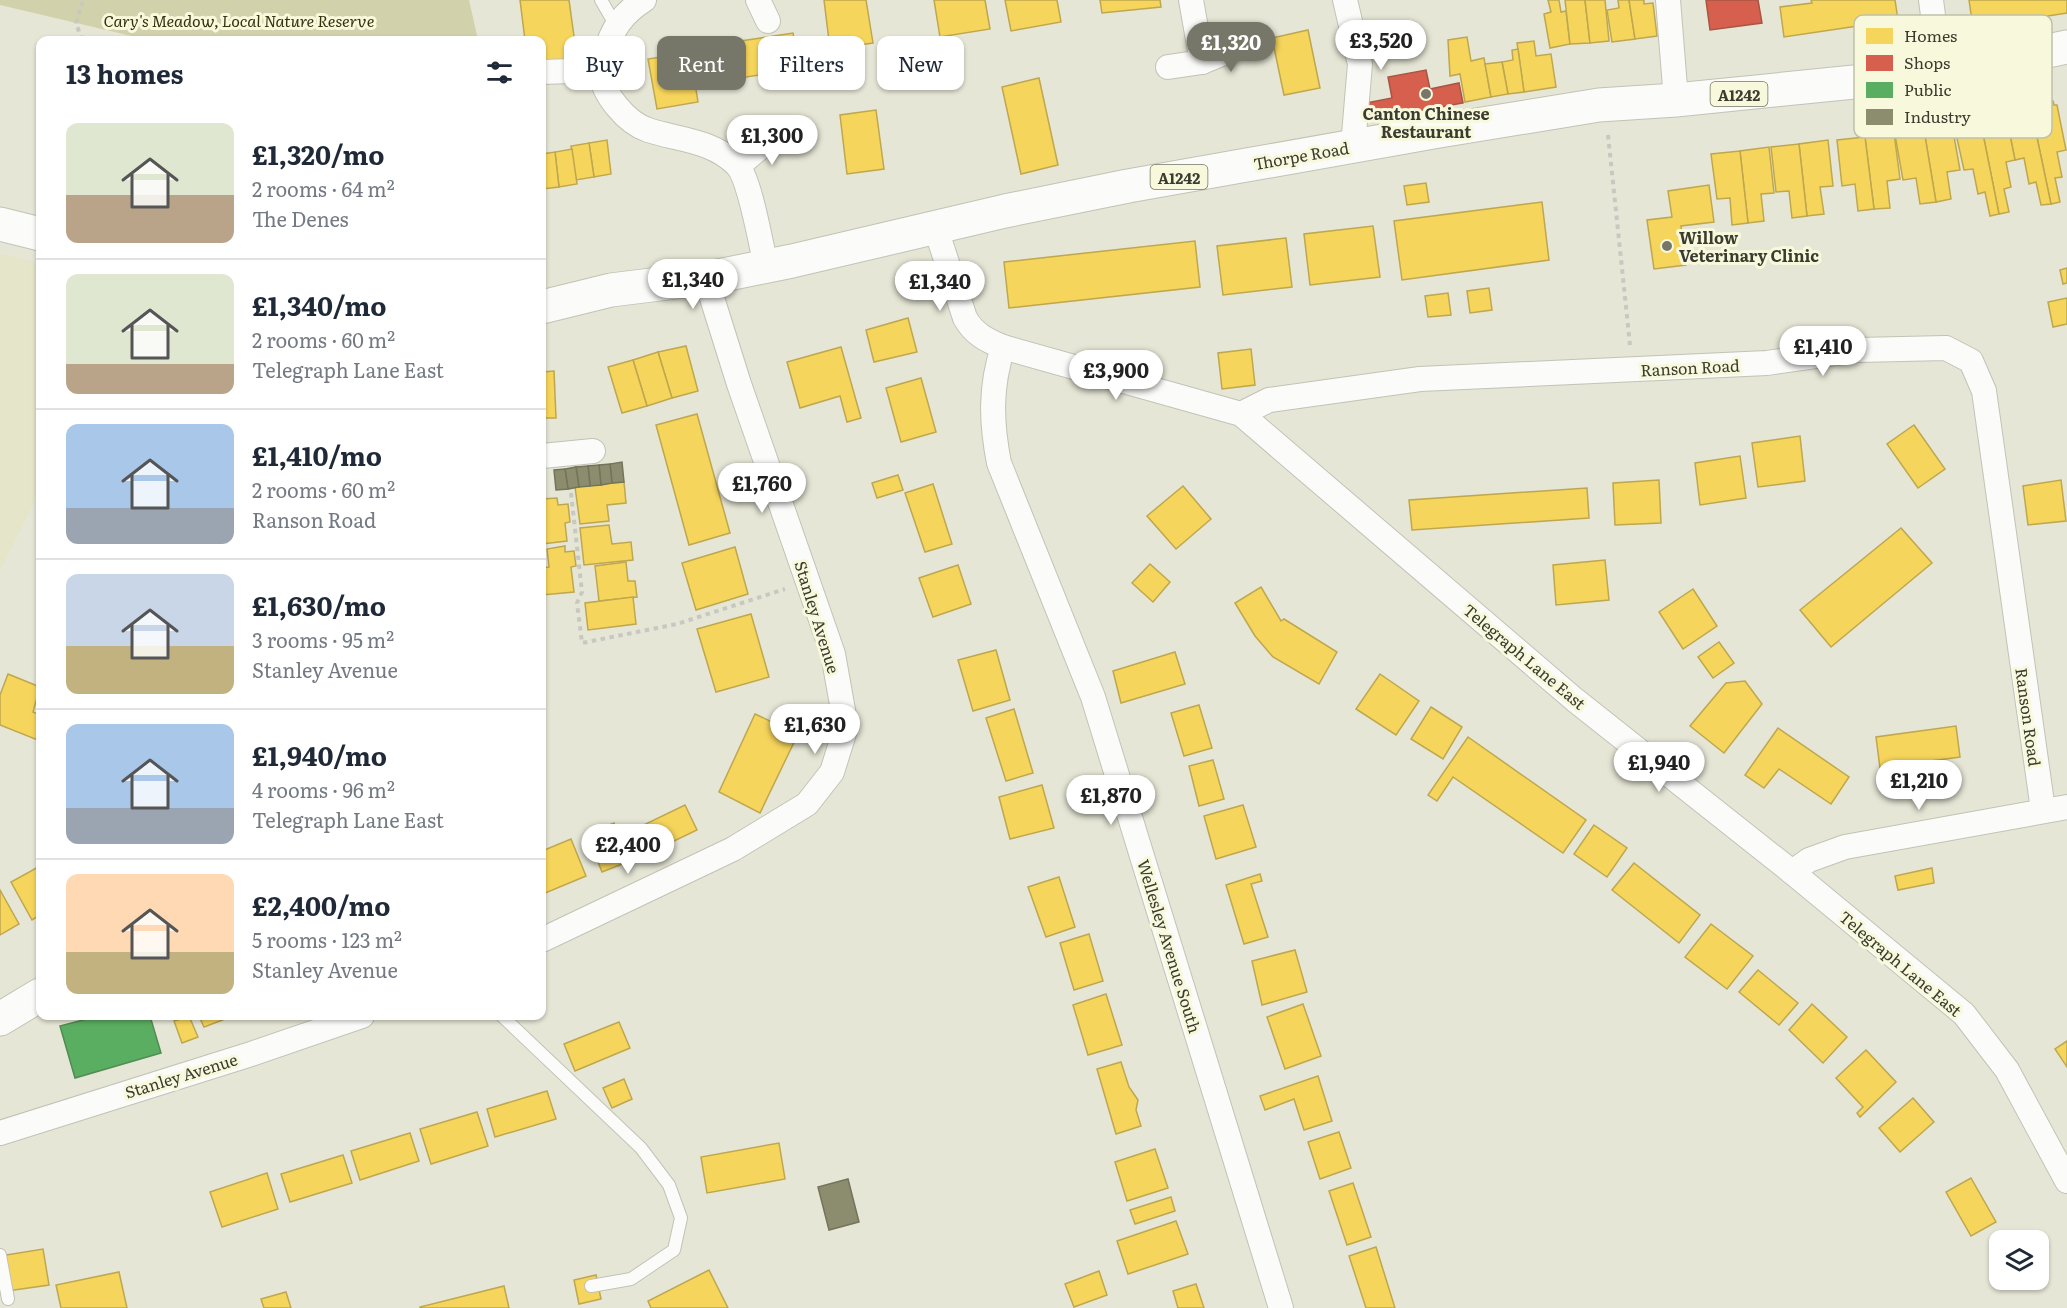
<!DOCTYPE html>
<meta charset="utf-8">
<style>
body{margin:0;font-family:Literata,serif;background:#f6f6f7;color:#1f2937;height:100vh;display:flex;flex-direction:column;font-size:22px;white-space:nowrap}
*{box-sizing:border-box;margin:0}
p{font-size:20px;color:#747a83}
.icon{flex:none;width:33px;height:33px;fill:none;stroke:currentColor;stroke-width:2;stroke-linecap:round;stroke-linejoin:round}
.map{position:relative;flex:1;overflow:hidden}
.sheet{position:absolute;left:36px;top:36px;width:510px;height:984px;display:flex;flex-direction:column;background:#fff;border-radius:12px;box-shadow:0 2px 4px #0004}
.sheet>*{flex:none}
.guide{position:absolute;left:564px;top:36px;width:570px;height:54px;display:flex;gap:12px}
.buttons{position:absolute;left:1989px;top:1230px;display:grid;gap:12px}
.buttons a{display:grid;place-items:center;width:60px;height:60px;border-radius:12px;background:#fff;box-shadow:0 2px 4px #0004;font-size:30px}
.price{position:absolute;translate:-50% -51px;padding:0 14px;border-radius:21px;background:#fff;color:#222;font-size:20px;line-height:39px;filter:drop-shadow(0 2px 3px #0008)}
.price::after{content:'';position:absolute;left:50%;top:36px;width:18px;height:14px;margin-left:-9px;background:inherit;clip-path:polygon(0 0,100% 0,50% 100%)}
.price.selected{background:#767769;color:#fff}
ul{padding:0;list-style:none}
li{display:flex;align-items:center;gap:18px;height:150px;padding:0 30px}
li+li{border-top:2px solid #e0e1e3}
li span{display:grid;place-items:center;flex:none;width:168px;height:120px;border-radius:12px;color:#555}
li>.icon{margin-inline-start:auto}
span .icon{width:72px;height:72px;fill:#fffc;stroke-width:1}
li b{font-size:26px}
h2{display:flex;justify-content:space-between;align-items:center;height:72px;padding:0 30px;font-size:26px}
.tag{padding:0 21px;border-radius:12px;background:#fff;box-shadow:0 2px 4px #0004;font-size:21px;line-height:54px}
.tag.selected{background:#767769;color:#fff}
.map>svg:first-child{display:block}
.built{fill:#e4e5c9}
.green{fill:#d1d2ac}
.homes{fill:#f6d55c;stroke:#bea74e;stroke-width:1.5}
.shops{fill:#d6604d;stroke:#a85544;stroke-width:1.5}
.public{fill:#5aae61;stroke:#518c52;stroke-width:1.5}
.industry{fill:#8c8c6e;stroke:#74745b;stroke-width:1.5}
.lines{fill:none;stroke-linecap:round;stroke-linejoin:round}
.lane-casing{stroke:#c2c3b6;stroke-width:14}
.street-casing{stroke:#c2c3b6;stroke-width:26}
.secondary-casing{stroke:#c2c3b6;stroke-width:35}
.primary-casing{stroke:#c2c3b6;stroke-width:35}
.path{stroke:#c8c8c2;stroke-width:4;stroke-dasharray:4.5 4.5;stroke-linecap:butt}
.lane{stroke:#fbfbf9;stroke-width:12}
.street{stroke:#fbfbf9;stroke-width:24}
.secondary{stroke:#fbfbf9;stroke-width:33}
.primary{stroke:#fbfbf9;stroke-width:33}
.poi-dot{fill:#767769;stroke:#f8f9dc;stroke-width:2}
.labels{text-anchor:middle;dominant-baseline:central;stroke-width:6;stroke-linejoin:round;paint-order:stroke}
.shield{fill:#f8f9dc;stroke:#747463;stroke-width:1.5}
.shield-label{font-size:15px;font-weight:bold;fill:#3b3b2f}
.park-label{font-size:16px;font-style:italic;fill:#33330e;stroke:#f8f9dc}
.poi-label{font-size:16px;font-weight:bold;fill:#3b3b2f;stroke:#f8f9dc}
.street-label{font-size:16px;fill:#3b3b2f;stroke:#f8f9dc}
.key{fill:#f8f9dc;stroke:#bfc0a8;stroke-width:1.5}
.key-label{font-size:16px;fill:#3b3b2f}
</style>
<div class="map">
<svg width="2067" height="1308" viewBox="0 0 2067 1308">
<rect width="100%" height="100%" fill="#e5e6d5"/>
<!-- built -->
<path class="built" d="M0 254 40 263V490L0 570Z"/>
<!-- green -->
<path class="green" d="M0 0H469L478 40H140V38L0 5Z"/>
<!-- homes -->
<g class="homes">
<path d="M520 0H569L577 58 542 63V40H525Z"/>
<path d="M824 0H866L873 43 830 49Z"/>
<path d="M934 0H985L990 29 940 37Z"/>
<path d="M1005 0H1057L1061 22 1011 31Z"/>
<path d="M1100 0H1160L1161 7 1102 13Z"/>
<path d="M1548 0H1559L1561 12 1566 11 1570 44 1550 48 1544 14 1551 12Z"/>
<path d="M1565 0H1585L1590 43 1570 44Z"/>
<path d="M1585 0H1605L1609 41 1590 43Z"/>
<path d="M1618 0H1629L1635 39 1612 42 1607 10 1619 8Z"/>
<path d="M1629 0H1644V4L1653 3 1657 36 1635 39Z"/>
<path d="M1811 0H1895L1898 20 1784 37 1780 7 1812 3Z"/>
<path d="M1969 0H2067V13L1973 28Z"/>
<path d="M1308 30 1320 88 1284 95 1272 38Z"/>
<path d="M793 33 799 69 740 78 734 42Z"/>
<path d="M1467 37 1471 61 1484 58 1491 97 1465 102 1460 74 1450 76 1448 40Z"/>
<path d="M1534 41 1536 56 1551 54 1556 87 1524 92 1517 43Z"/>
<path d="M1518 49 1524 92 1508 94 1502 62 1513 60 1512 50Z"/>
<path d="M690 52 698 102 657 109 648 59Z"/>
<path d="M1502 62 1508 94 1491 97 1485 64Z"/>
<path d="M1039 78 1058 165 1021 174 1002 87Z"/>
<path d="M2053 101 2054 105H2057L2066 150 2057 152 2062 177 2055 178 2060 202 2051 204 2031 109 2038 108 2037 104Z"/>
<path d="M2023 107 2024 111 2031 109 2051 204 2041 205 2036 182 2029 184 2024 158 2015 160 2006 115 2009 114 2008 110Z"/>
<path d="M876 110 884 169 847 174 840 115Z"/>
<path d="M2002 112 2003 116 2006 115 2015 160 2006 162 2011 187 2004 189 2009 212 1999 214 1980 119 1987 118 1986 115Z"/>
<path d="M1972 117 1973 121 1980 119 1999 214 1990 216 1985 192 1978 194 1973 169 1964 170 1954 125 1958 124 1957 120Z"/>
<path d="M1952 125 1960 170 1947 172 1951 199 1936 202 1924 130Z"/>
<path d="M1924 130 1936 202 1920 204 1916 178 1903 180 1895 135Z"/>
<path d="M1894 133 1900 179 1887 181 1890 208 1874 209 1865 137Z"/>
<path d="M1865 137 1874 209 1858 211 1855 184 1842 186 1837 140Z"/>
<path d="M607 140 611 174 594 177 589 143Z"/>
<path d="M1828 140 1833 186 1820 187 1824 214 1807 216 1799 144Z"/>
<path d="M589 143 594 177 576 180 571 146Z"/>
<path d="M1799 144 1807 216 1792 218 1789 191 1776 192 1771 147Z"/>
<path d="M1769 147 1774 193 1761 194 1764 221 1748 223 1740 151Z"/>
<path d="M572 149 577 184 559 187 555 152Z"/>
<path d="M1740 151 1748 223 1732 225 1730 198 1717 199 1711 154Z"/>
<path d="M555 152 559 187 542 189V154Z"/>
<path d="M1426 183 1429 202 1407 205 1404 186Z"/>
<path d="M1709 185 1714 222 1681 226 1686 265 1654 269 1647 220 1672 217 1668 191Z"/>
<path d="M1542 202 1549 260 1402 280 1394 221Z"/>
<path d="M1373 226 1380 277 1310 285 1304 234Z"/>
<path d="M1286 238 1292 287 1223 295 1217 246Z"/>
<path d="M1195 241 1200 287 1009 308 1004 262Z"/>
<path d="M2067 268V283L2063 284 2060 270Z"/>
<path d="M1489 288 1492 310 1470 313 1467 291Z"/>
<path d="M1448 293 1451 315 1428 317 1425 296Z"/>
<path d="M2067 298V324L2053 327 2048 302Z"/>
<path d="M908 318 917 352 874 362 866 330Z"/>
<path d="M686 346 698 391 672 398 658 352Z"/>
<path d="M841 347 861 418 847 422 840 396 800 408 787 362Z"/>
<path d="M1251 349 1255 385 1222 389 1218 353Z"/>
<path d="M658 352 672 398 647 406 633 360Z"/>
<path d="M633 360 647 406 622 413 608 367Z"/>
<path d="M554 371 556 418H542V372Z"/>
<path d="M921 378 936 432 901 442 886 388Z"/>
<path d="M697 414 730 533 689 545 656 425Z"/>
<path d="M1914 425 1945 469 1918 488 1887 444Z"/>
<path d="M1800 436 1805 481 1758 487 1752 443Z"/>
<path d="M1740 456 1746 498 1700 505 1695 463Z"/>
<path d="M898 475 903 490 877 498 872 483Z"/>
<path d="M1659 480 1661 523 1615 525 1613 483Z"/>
<path d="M2061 480 2066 521 2028 525 2023 486Z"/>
<path d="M624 482 626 503 607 505 609 521 580 524 575 487Z"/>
<path d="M933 484 952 544 925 552 905 493Z"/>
<path d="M1183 486 1211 519 1176 549 1147 516Z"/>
<path d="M1587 488 1589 518 1412 530 1409 500Z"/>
<path d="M557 498 558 505 568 504 570 522 565 523 567 541 542 544V499Z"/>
<path d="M609 525 612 544 631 542 633 560 584 565 580 528Z"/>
<path d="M1901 528 1932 563 1831 647 1800 610Z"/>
<path d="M565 546V552L574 551 576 566 571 567 574 592 542 595V568L549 567 547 549Z"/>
<path d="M735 547 748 594 696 610 682 563Z"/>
<path d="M1605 560 1609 600 1556 605 1553 565Z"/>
<path d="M626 562 628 581H635L637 597 599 601 595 566Z"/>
<path d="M1150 564 1170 582 1153 602 1132 583Z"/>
<path d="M958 565 971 604 933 617 919 578Z"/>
<path d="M1261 587 1281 621 1284 619 1337 652 1319 684 1273 657 1255 636 1235 603Z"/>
<path d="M1693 589 1717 626 1683 649 1659 612Z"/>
<path d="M633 597 636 624 588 630 585 603Z"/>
<path d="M751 614 769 677 716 692 697 629Z"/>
<path d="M1719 642 1734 663 1713 678 1698 657Z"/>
<path d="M996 650 1010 700 973 711 958 660Z"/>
<path d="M1175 652 1185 684 1121 703 1113 671Z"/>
<path d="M8 674 40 687 33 712 40 715V741L0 725V695Z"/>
<path d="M1380 674 1419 701 1396 735 1356 709Z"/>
<path d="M1745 681 1762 704 1724 753 1690 726 1726 683Z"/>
<path d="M1199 705 1212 748 1184 756 1171 713Z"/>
<path d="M1431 707 1462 727 1443 759 1411 739Z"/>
<path d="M1014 709 1033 773 1006 781 986 718Z"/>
<path d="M755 714 798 734 760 813 719 792Z"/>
<path d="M1956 726 1960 757 1880 768 1876 737Z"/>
<path d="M1778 728 1849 777 1831 804 1779 769 1764 788 1745 775Z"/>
<path d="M1468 737 1586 820 1563 853 1453 777 1437 801 1428 795Z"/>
<path d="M1213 760 1224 799 1199 806 1189 766Z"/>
<path d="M1042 785 1054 828 1010 839 999 797Z"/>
<path d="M685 805 697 830 641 857 629 832Z"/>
<path d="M1243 805 1256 847 1216 859 1204 816Z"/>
<path d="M614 823 630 861 602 872 587 834Z"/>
<path d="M1594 825 1627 848 1607 877 1574 854Z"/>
<path d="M571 839 586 876 543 894 542 851Z"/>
<path d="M1634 863 1700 915 1679 943 1612 890Z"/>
<path d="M40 866V915L32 920 11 882Z"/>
<path d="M1932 868 1934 883 1898 890 1895 876Z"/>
<path d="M1260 874 1262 881 1251 884 1268 937 1244 944 1226 885Z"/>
<path d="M1059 877 1075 927 1046 937 1028 887Z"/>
<path d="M0 890 19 924 0 935Z"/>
<path d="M1711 924 1753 956 1727 989 1685 957Z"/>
<path d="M1089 934 1103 981 1074 990 1060 943Z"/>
<path d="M1295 950 1307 992 1262 1005 1252 961Z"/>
<path d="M1758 970 1798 1003 1779 1025 1739 992Z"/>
<path d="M1106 994 1122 1045 1088 1055 1073 1005Z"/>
<path d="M1303 1004 1321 1056 1285 1069 1267 1017Z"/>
<path d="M1812 1004 1847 1037 1823 1063 1789 1030Z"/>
<path d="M189 1016 198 1037 182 1043 174 1021Z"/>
<path d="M199 1016H233L204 1027Z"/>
<path d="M619 1022 630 1048 575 1071 564 1044Z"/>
<path d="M2067 1041V1067L2055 1049Z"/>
<path d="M1866 1050 1896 1082 1860 1117 1857 1113 1863 1107 1836 1078Z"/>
<path d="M1121 1062 1129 1087 1138 1100 1136 1110 1141 1126 1116 1134 1097 1069Z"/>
<path d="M1318 1076 1332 1121 1304 1130 1294 1099 1265 1110 1260 1096Z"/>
<path d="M624 1079 632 1099 612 1108 603 1088Z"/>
<path d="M547 1091 556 1119 495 1137 487 1109Z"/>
<path d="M1913 1098 1934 1122 1900 1152 1879 1128Z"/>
<path d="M477 1112 488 1146 431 1164 420 1129Z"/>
<path d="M1339 1132 1351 1168 1320 1179 1308 1142Z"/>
<path d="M410 1133 419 1161 360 1180 351 1151Z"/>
<path d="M779 1143 785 1179 707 1193 701 1157Z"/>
<path d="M1155 1149 1168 1188 1127 1201 1115 1162Z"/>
<path d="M343 1155 352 1183 290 1202 281 1174Z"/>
<path d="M267 1173 278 1209 222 1227 210 1192Z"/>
<path d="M1971 1178 1996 1222 1971 1236 1946 1192Z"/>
<path d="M1353 1183 1371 1237 1347 1245 1329 1191Z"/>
<path d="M1171 1197 1175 1211 1135 1224 1130 1210Z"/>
<path d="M1176 1221 1188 1254 1128 1274 1117 1241Z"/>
<path d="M1376 1247 1395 1308H1366L1349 1256Z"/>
<path d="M43 1249 49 1285 0 1292V1256Z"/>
<path d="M709 1270 728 1308H651L648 1301Z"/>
<path d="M1099 1271 1107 1295 1074 1307 1065 1284Z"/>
<path d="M119 1272 127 1308H61L56 1285Z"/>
<path d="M596 1275 601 1299 579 1304 574 1280Z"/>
<path d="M1196 1284 1204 1308H1178L1173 1291Z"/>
<path d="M504 1286 509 1308H420V1307Z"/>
<path d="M286 1292 291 1308H264L261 1299Z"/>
</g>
<!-- shops -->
<g class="shops">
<path d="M1706 0H1758L1762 23 1710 30Z"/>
<path d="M1426 70 1430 89 1459 83 1463 103 1370 120 1366 103 1392 98 1388 77Z"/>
</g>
<!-- public -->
<path class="public" d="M98 1016H150L161 1053 75 1078 60 1026Z"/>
<!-- industry -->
<g class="industry">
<path d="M622 462 624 482 612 483 610 464Z"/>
<path d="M610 464 612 483 601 485 599 465Z"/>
<path d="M599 465 601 485 590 486 588 466Z"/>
<path d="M588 466 590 486 579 487 576 467Z"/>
<path d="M576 467 579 487 568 489 565 469Z"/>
<path d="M565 469 568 489 556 490 554 470Z"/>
<path d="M848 1179 859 1222 829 1230 818 1187Z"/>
</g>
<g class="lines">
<!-- lane casing -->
<g class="lane-casing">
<g id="lane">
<path d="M601 0 616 26"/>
<path d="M502 1016 641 1148 669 1185 681 1218 674 1250 631 1279 591 1286"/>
<path d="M0 1255 8 1299"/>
</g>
</g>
<!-- street casing -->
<g class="street-casing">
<g id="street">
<path d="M644 0C622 14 612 29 605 54 603 59 601 66 601 72 602 94 627 123 648 130 679 140 712 140 737 165 750 179 761 245 766 266"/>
<path d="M758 0 768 21"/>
<path d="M1345 0 1360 64 1353 146"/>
<path d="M1668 0 1676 100"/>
<path d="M1931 0 1940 69"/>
<path d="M1202 62 1244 45"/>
<path d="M1168 67 1202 62 1191 0"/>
<path d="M542 72 601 70"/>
<path d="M738 166 777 133"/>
<path d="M936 229 965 318C974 334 986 340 1003 347L1241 414 1575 700 1792 872 1964 1014 2007 1070 2067 1181"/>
<path d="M1003 347C990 387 991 422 999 463L1093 697 1281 1308"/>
<path d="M1241 414 1269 400 1420 379 1767 363 1858 350 1946 348 1971 361 1984 391 2043 810"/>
<path d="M542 456 593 451"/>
<path d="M1792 872 1809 860 1845 847 2067 807"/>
<path d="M542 940 733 849 807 804 832 772 846 727 833 654 739 384 712 298 708 278"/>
<path d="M0 1133 248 1055 362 1016"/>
</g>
</g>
<!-- secondary casing -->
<g class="secondary-casing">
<path id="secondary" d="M0 1019 40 995"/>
</g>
<!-- primary casing -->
<g class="primary-casing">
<g id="primary">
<path d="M0 224 40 234"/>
<path d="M542 307 611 290 708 278 792 261 1005 211 1128 186 1439 131 1599 105 1676 100 1854 82 1990 63 2067 47"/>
</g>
</g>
<!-- path -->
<g class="path">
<path d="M82 40 76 23 83 0"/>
<path d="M1608 135 1630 345"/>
<path d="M571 493 582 592 577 603 582 643 677 624 785 589"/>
</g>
<!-- lane -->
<use href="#lane" class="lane"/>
<!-- street -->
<use href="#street" class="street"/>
<!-- secondary -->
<use href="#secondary" class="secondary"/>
<!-- primary -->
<use href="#primary" class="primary"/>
</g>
<!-- markers -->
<g class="poi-dot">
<circle cx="1426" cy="94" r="6"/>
<circle cx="1667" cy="246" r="6"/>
</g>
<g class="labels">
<!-- shield labels -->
<g class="shield">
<rect x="1710.5" y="82" width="57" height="24" rx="4.5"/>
<rect x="1150.5" y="165" width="57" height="24" rx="4.5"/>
</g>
<g class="shield-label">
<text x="1739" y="94">A1242</text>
<text x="1179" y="177">A1242</text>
</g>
<!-- park labels -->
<g class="park-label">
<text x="239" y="20">Cary's Meadow, Local Nature Reserve</text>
</g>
<!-- poi labels -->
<g class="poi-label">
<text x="1426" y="113">Canton Chinese<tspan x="1426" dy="18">Restaurant</tspan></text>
<text x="1679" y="237" text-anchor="start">Willow<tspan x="1679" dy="18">Veterinary Clinic</tspan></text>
</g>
<!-- street labels -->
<g class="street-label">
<text transform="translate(1301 155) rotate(-10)">Thorpe Road</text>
<text transform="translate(1690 367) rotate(-3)">Ranson Road</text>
<text transform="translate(818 617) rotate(73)">Stanley Avenue</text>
<text transform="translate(1525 656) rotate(40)">Telegraph Lane East</text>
<text transform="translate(2029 717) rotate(82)">Ranson Road</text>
<text transform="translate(1170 946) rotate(73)">Wellesley Avenue South</text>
<text transform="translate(1901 963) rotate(40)">Telegraph Lane East</text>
<text transform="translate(181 1075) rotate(-17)">Stanley Avenue</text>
</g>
</g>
<!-- legend -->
<rect x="1854" y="15" width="198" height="123" rx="9" class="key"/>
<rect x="1866" y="28" width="27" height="16" fill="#f6d55c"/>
<rect x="1866" y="55" width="27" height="16" fill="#d6604d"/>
<rect x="1866" y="82" width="27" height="16" fill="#5aae61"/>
<rect x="1866" y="109" width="27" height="16" fill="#8c8c6e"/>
<g class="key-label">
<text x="1904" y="42">Homes</text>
<text x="1904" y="69">Shops</text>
<text x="1904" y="96">Public</text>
<text x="1904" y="123">Industry</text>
</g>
</svg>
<div class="buttons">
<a><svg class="icon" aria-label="layers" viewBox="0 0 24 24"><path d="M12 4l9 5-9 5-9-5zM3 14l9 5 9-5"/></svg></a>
</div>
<b class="price" style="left:1381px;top:71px">£3,520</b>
<b class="price selected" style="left:1231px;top:73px">£1,320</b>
<b class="price" style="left:772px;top:166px">£1,300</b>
<b class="price" style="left:693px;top:310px">£1,340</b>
<b class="price" style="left:940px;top:312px">£1,340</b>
<b class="price" style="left:1823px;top:377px">£1,410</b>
<b class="price" style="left:1116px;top:401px">£3,900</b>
<b class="price" style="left:762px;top:514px">£1,760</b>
<b class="price" style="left:815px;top:755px">£1,630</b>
<b class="price" style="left:1659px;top:793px">£1,940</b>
<b class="price" style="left:1919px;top:811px">£1,210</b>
<b class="price" style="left:1111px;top:826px">£1,870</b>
<b class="price" style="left:628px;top:875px">£2,400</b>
<div class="guide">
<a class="tag">Buy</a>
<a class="tag selected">Rent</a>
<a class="tag">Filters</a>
<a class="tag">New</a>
</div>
<section class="sheet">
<h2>13 homes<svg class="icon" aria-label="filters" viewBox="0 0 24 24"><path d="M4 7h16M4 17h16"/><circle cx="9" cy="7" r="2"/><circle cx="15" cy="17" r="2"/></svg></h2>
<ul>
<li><span style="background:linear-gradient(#dfe7d0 60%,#b9a48a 0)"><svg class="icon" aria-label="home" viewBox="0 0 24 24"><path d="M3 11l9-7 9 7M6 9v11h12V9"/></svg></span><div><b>£1,320/mo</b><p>2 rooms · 64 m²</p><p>The Denes</p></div></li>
<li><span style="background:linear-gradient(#dfe7d0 75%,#b9a48a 0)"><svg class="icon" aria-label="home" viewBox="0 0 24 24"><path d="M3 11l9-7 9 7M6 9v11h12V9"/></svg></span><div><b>£1,340/mo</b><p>2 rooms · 60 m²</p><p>Telegraph Lane East</p></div></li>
<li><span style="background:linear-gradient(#a9c7e8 70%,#9aa5b1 0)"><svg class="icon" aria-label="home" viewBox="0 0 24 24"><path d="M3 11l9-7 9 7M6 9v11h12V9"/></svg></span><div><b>£1,410/mo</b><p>2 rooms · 60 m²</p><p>Ranson Road</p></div></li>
<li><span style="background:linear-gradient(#c9d6e8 60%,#c2b280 0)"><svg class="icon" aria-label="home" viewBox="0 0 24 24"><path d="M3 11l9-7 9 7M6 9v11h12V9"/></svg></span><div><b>£1,630/mo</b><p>3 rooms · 95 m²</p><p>Stanley Avenue</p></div></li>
<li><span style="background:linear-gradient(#a9c7e8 70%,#9aa5b1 0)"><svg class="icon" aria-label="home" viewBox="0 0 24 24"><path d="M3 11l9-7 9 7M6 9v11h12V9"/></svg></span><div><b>£1,940/mo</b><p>4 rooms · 96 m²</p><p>Telegraph Lane East</p></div></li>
<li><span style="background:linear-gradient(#ffd9b3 65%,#c2b280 0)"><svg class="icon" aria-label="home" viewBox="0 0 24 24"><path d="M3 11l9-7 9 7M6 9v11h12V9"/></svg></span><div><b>£2,400/mo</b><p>5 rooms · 123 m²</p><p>Stanley Avenue</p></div></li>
</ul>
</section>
</div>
